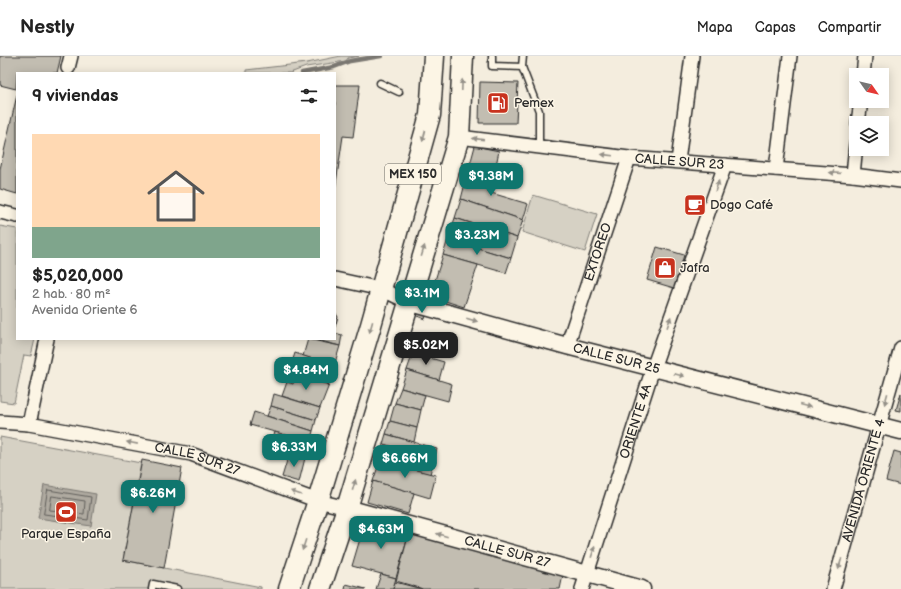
<!DOCTYPE html>
<html lang="es">
<meta charset="utf-8">
<style>
body{margin:0;font-family:"Balsamiq Sans",sans-serif;background:#f6f6f6;color:#222;height:100vh;display:flex;flex-direction:column;font-size:15px;white-space:nowrap}
*{box-sizing:border-box;margin:0}
p{font-size:13px;color:#767676}
.icon{flex:none;width:22px;height:22px;fill:none;stroke:currentColor;stroke-width:2;stroke-linecap:round;stroke-linejoin:round}
.map{position:relative;flex:1;overflow:hidden}
.panel{position:absolute;left:16px;top:16px;width:320px;height:268px;display:flex;flex-direction:column;background:#fff;border-radius:0px;box-shadow:0 2px 10px #0003}
.panel>*{flex:none}
.needle{width:26px;rotate:124deg}
.controls{position:absolute;left:849px;top:12px;display:grid;gap:8px}
.controls a{display:grid;place-items:center;width:40px;height:40px;border-radius:0px;background:#fff;box-shadow:0 2px 10px #0003;font-size:20px}
.price{position:absolute;translate:-50% -34px;padding:0 9px;border-radius:8px;background:#0f766e;color:#fff;font-size:13px;line-height:26px;filter:drop-shadow(0 1px 2px #0008)}
.price::after{content:'';position:absolute;left:50%;top:24px;width:12px;height:9px;margin-left:-6px;background:inherit;clip-path:polygon(0 0,100% 0,50% 100%)}
.price.active{background:#222;color:#fff}
ul{padding:0;list-style:none}
li{display:grid;align-content:center;gap:8px;height:212px;padding:0 16px}
li+li{border-top:1px solid #e0e0e0}
li span{display:grid;place-items:center;height:124px;border-radius:0px;color:#555}
li>.icon{margin-inline-start:auto}
span .icon{width:72px;height:72px;fill:#fffc;stroke-width:1}
li b{font-size:17px}
h2{display:flex;justify-content:space-between;align-items:center;height:48px;padding:0 16px;font-size:17px}
header{display:flex;align-items:center;gap:24px;box-sizing:border-box;height:56px;padding:0 20px;background:#fff;border-bottom:1px solid #e0e0e0}
header strong{font-size:19px}
nav{display:flex;gap:22px;margin-inline-start:auto;font-size:14px}
.map>svg:first-child{display:block}
.green{fill:#d6d1c4;stroke:#807e78}
.water{fill:#afaaa0;stroke:#7a7771}
.lines{fill:none;stroke-linecap:round;stroke-linejoin:round}
.shore{stroke:#605e5a;stroke-width:1}
.stream{stroke:#7a7771;stroke-width:4.5}
.building{fill:#c2bdb1;stroke:#2b2b2b}
.service-casing{stroke:#2b2b2b;stroke-width:9}
.minor-casing{stroke:#2b2b2b;stroke-width:16}
.tertiary-casing{stroke:#2b2b2b;stroke-width:19}
.primary-casing{stroke:#2b2b2b;stroke-width:23}
.service{stroke:#fcf5e5;stroke-width:6}
.minor{stroke:#fcf5e5;stroke-width:13}
.tertiary{stroke:#fcf5e5;stroke-width:16}
.primary{stroke:#fcf5e5;stroke-width:20}
.oneway{fill:#949088}
.labels{text-anchor:middle;dominant-baseline:central;stroke-width:3;stroke-linejoin:round;paint-order:stroke}
.shield{fill:#fcf5e5;stroke:#6a6863;stroke-width:1}
.shield-label{font-size:12px;font-weight:bold;fill:#2b2b2b}
.poi-label{font-size:13px;fill:#2b2b2b;stroke:#fcf5e5;text-anchor:start}
.street-label{font-size:13px;fill:#2b2b2b;stroke:#fcf5e5}
</style>
<header>
<strong>Nestly</strong>
<nav><a>Mapa</a><a>Capas</a><a>Compartir</a></nav>
</header>
<div class="map">
<svg width="901" height="533" viewBox="0 0 901 533">
<rect width="100%" height="100%" fill="#f4edde"/>
<filter id="ink" filterUnits="userSpaceOnUse"><feTurbulence type="fractalNoise" baseFrequency=".025" numOctaves="2"/><feDisplacementMap in="SourceGraphic" scale="8" xChannelSelector="R" yChannelSelector="G"/><feConvolveMatrix kernelMatrix="1 2 1 2 8 2 1 2 1" color-interpolation-filters="sRGB"/></filter>
<g filter="url(#ink)">
<!-- green -->
<g class="green">
<path d="M341 0H359L348 2 346 5 306 11 290 17H246V14L307 7Z"/>
<path d="M533 139 597 158 585 196 522 176Z"/>
<path d="M0 170 17 173V283H35L31 300 24 299 14 347 0 345Z"/>
<path d="M0 381 141 407 123 504 261 531V533H0Z"/>
</g>
<!-- water -->
<path class="water" d="M44 429 96 438 91 470 38 462Z"/>
<g class="lines">
<!-- shore -->
<g class="shore">
<path d="M48 434 91 441 88 464 44 458Z"/>
<path d="M52 440 85 445 84 458 50 454Z"/>
</g>
<!-- stream -->
<path class="stream" d="M302 17 334 11 350 5 381 0"/>
</g>
<!-- building -->
<g class="building">
<path d="M0 0H61L57 17H17L16 33 0 29Z"/>
<path d="M480 26 518 27 516 67H479Z"/>
<path d="M335 29H360L353 81 343 80 335 134Z"/>
<path d="M17 39V138L0 133V113Z"/>
<path d="M475 90 499 95 493 123 468 116Z"/>
<path d="M468 116 493 123 488 136 528 148 523 164 461 143Z"/>
<path d="M461 143 523 164 517 182 455 162Z"/>
<path d="M455 162 517 182 511 202 448 183Z"/>
<path d="M448 183 511 202 506 217 443 199Z"/>
<path d="M657 191 684 199 674 232 647 224Z"/>
<path d="M443 199 478 209 464 251 430 240Z"/>
<path d="M419 253 427 256 425 263 417 260Z"/>
<path d="M335 256 338 261 335 271Z"/>
<path d="M335 277 342 279 340 290 317 284 335 283Z"/>
<path d="M308 283 340 290 334 310 303 300Z"/>
<path d="M295 297 334 310 329 329 289 316Z"/>
<path d="M413 297 444 306 439 324 407 314Z"/>
<path d="M407 314 452 328 448 345 401 332Z"/>
<path d="M295 318 329 329 320 352 282 340 287 326 293 328Z"/>
<path d="M401 332 425 339 421 354 395 347Z"/>
<path d="M901 337V355L896 354Z"/>
<path d="M274 338 320 352 316 364 271 350Z"/>
<path d="M395 347 421 354 417 372 390 365Z"/>
<path d="M271 350 316 364 313 375 267 360Z"/>
<path d="M254 356 313 375 310 386 250 369Z"/>
<path d="M390 365 417 372 414 386 386 378Z"/>
<path d="M275 376 310 386 305 402 270 393Z"/>
<path d="M386 378 437 393 434 403 383 388Z"/>
<path d="M383 388 434 403 430 418 380 405Z"/>
<path d="M894 395 901 397V429L886 425Z"/>
<path d="M289 398 305 402 299 426 282 421Z"/>
<path d="M142 404 182 412 164 512 123 504Z"/>
<path d="M380 405 436 419 430 442 373 425Z"/>
<path d="M373 425 414 437 408 458 367 446Z"/>
<path d="M365 466 409 477 396 522 352 510Z"/>
<path d="M409 477 563 519 560 533H423L396 525Z"/>
<path d="M381 518 396 522 393 533H376Z"/>
<path d="M395 526 422 533H393Z"/>
<path d="M346 528 366 533H345Z"/>
</g>
<g class="lines">
<!-- service casing -->
<g class="service-casing">
<g id="service">
<path d="M492 0V10L522 11 539 55V91"/>
<path d="M522 11 523 0"/>
<path d="M380 27 399 36"/>
<path d="M152 533 153 528 177 533"/>
</g>
</g>
<!-- minor casing -->
<g class="minor-casing">
<g id="minor">
<path d="M68 12 71 0"/>
<path d="M863 19 865 0"/>
<path d="M858 67 861 45"/>
<path id="s1" d="M459 81 629 102 853 119 901 125"/>
<path d="M678 105 692 0"/>
<path d="M776 113 790 0"/>
<path d="M853 119 856 88"/>
<path d="M0 156 17 160"/>
<path d="M335 223 381 233 408 246"/>
<path id="s2" d="M567 290 629 102"/>
<path id="s3" d="M0 366 29 368 191 398 318 445 347 452"/>
<path d="M29 368 47 283"/>
<path id="s4" d="M582 533 653 312 725 109"/>
<path id="s5" d="M833 533 901 292"/>
</g>
</g>
<!-- tertiary casing -->
<g class="tertiary-casing">
<g id="tertiary">
<path id="s6" d="M408 246 567 290 901 375"/>
<path id="s7" d="M347 452 642 533"/>
</g>
</g>
<!-- primary casing -->
<g class="primary-casing">
<g id="primary">
<path d="M289 533 318 445 371 269 430 59 434 0"/>
<path d="M320 533 347 452 459 81 463 0"/>
</g>
</g>
<!-- service -->
<use href="#service" class="service"/>
<!-- minor -->
<use href="#minor" class="minor"/>
<!-- tertiary -->
<use href="#tertiary" class="tertiary"/>
<!-- primary -->
<use href="#primary" class="primary"/>
</g>
<!-- one-way arrows -->
<defs><path id="oneway-solid" d="M-6-.8H1V-3.2L6.5 0L1 3.2V.8H-6Z"/></defs>
<g class="oneway">
<use href="#oneway-solid" transform="translate(462 29) rotate(-88)"/>
<use href="#oneway-solid" transform="translate(424 80) rotate(105)"/>
<use href="#oneway-solid" transform="translate(478 83) rotate(-173)"/>
<use href="#oneway-solid" transform="translate(607 99) rotate(-173)"/>
<use href="#oneway-solid" transform="translate(835 117) rotate(-176)"/>
<use href="#oneway-solid" transform="translate(717 130) rotate(-71)"/>
<use href="#oneway-solid" transform="translate(423 195) rotate(-73)"/>
<use href="#oneway-solid" transform="translate(472 264) rotate(16)"/>
<use href="#oneway-solid" transform="translate(669 266) rotate(-71)"/>
<use href="#oneway-solid" transform="translate(371 271) rotate(106)"/>
<use href="#oneway-solid" transform="translate(679 319) rotate(14)"/>
<use href="#oneway-solid" transform="translate(886 343) rotate(106)"/>
<use href="#oneway-solid" transform="translate(805 350) rotate(14)"/>
<use href="#oneway-solid" transform="translate(132 387) rotate(-169)"/>
<use href="#oneway-solid" transform="translate(354 429) rotate(-74)"/>
<use href="#oneway-solid" transform="translate(296 437) rotate(-160)"/>
<use href="#oneway-solid" transform="translate(442 479) rotate(-164)"/>
<use href="#oneway-solid" transform="translate(304 489) rotate(108)"/>
<use href="#oneway-solid" transform="translate(593 496) rotate(-72)"/>
<use href="#oneway-solid" transform="translate(840 508) rotate(106)"/>
</g>
</g>
<!-- icons -->
<defs>
<g id="fuel-square" transform="scale(1.15)"><rect x="-9" y="-9" width="18" height="18" rx="4" fill="#c8321e" stroke="#fcf5e5"/><path d="M-5.5-6h7V0h2V4h1.3V-2.5L3-4.5l.8-.8L6-3V5H2.5V1h-1V6h-7ZM-4.2-4.7v3.2H.2V-4.7Z" fill="#fff"/></g>
<g id="cafe-square" transform="scale(1.15)"><rect x="-9" y="-9" width="18" height="18" rx="4" fill="#c8321e" stroke="#fcf5e5"/><path d="M-5.5-4.5H6V0H3Q3 3.5 0 3.5H-2.5Q-5.5 3.5-5.5 0ZM3-3.2v2h1.7v-2ZM-6 4.5H4V6H-6Z" fill="#fff"/></g>
<g id="shop-square" transform="scale(1.15)"><rect x="-9" y="-9" width="18" height="18" rx="4" fill="#c8321e" stroke="#fcf5e5"/><path d="M-5-2.5h2.3a2.7 3.5 0 0 1 5.4 0H5L5.5 6h-11ZM-1.5-2.5h3a1.5 2.3 0 0 0-3 0Z" fill="#fff"/></g>
<g id="stadium-square" transform="scale(1.15)"><rect x="-9" y="-9" width="18" height="18" rx="4" fill="#c8321e" stroke="#fcf5e5"/><path d="M0-5a6.5 5 0 1 0 0 10a6.5 5 0 1 0 0-10ZM-3.5-1.8h7v3.6h-7Z" fill="#fff"/></g>
</defs>
<g fill-rule="evenodd">
<use href="#fuel-square" x="498" y="47"/>
<use href="#cafe-square" x="695" y="149"/>
<use href="#shop-square" x="665" y="212"/>
<use href="#stadium-square" x="66" y="456"/>
</g>
<g class="labels">
<!-- shield labels -->
<rect class="shield" x="385" y="108" width="56" height="20" rx="3"/>
<g class="shield-label">
<text x="413" y="118">MEX 150</text>
</g>
<!-- poi labels -->
<g class="poi-label">
<text x="514" y="47">Pemex</text>
<text x="710" y="149">Dogo Café</text>
<text x="680" y="212">Jafra</text>
<text x="66" y="478" text-anchor="middle">Parque España</text>
</g>
<!-- street labels -->
<g class="street-label">
<text stroke="none"><textPath href="#s1" startOffset="222">CALLE SUR 23</textPath></text>
<text stroke="none"><textPath href="#s2" startOffset="99">EXTOREO</textPath></text>
<text stroke="none"><textPath href="#s6" startOffset="216">CALLE SUR 25</textPath></text>
<text stroke="none"><textPath href="#s4" startOffset="176">ORIENTE 4A</textPath></text>
<text stroke="none"><textPath href="#s3" startOffset="201">CALLE SUR 27</textPath></text>
<text stroke="none"><textPath href="#s5" startOffset="113">AVENIDA ORIENTE 4</textPath></text>
<text stroke="none"><textPath href="#s7" startOffset="166">CALLE SUR 27</textPath></text>
</g>
</g>
</svg>
<div class="controls">
<a><svg class="needle" viewBox="-14 -14 28 28"><path d="M0-13l5 13h-10z" fill="#e53935"/><path d="M0 13l5-13h-10z" fill="#767676"/></svg></a>
<a><svg class="icon" aria-label="layers" viewBox="0 0 24 24"><path d="M12 4l9 5-9 5-9-5zM3 14l9 5 9-5"/></svg></a>
</div>
<b class="price" style="left:491px;top:141px">$9.38M</b>
<b class="price" style="left:477px;top:200px">$3.23M</b>
<b class="price" style="left:422px;top:258px">$3.1M</b>
<b class="price active" style="left:426px;top:310px">$5.02M</b>
<b class="price" style="left:306px;top:335px">$4.84M</b>
<b class="price" style="left:294px;top:412px">$6.33M</b>
<b class="price" style="left:405px;top:423px">$6.66M</b>
<b class="price" style="left:153px;top:458px">$6.26M</b>
<b class="price" style="left:381px;top:494px">$4.63M</b>
<section class="panel">
<h2>9 viviendas<svg class="icon" aria-label="filters" viewBox="0 0 24 24"><path d="M4 7h16M4 17h16"/><circle cx="9" cy="7" r="2"/><circle cx="15" cy="17" r="2"/></svg></h2>
<ul>
<li><span style="background:linear-gradient(#ffd9b3 75%,#7fa58c 0)"><svg class="icon" aria-label="home" viewBox="0 0 24 24"><path d="M3 11l9-7 9 7M6 9v11h12V9"/></svg></span><div><b>$5,020,000</b><p>2 hab. · 80 m²</p><p>Avenida Oriente 6</p></div></li>
</ul>
</section>
</div>
